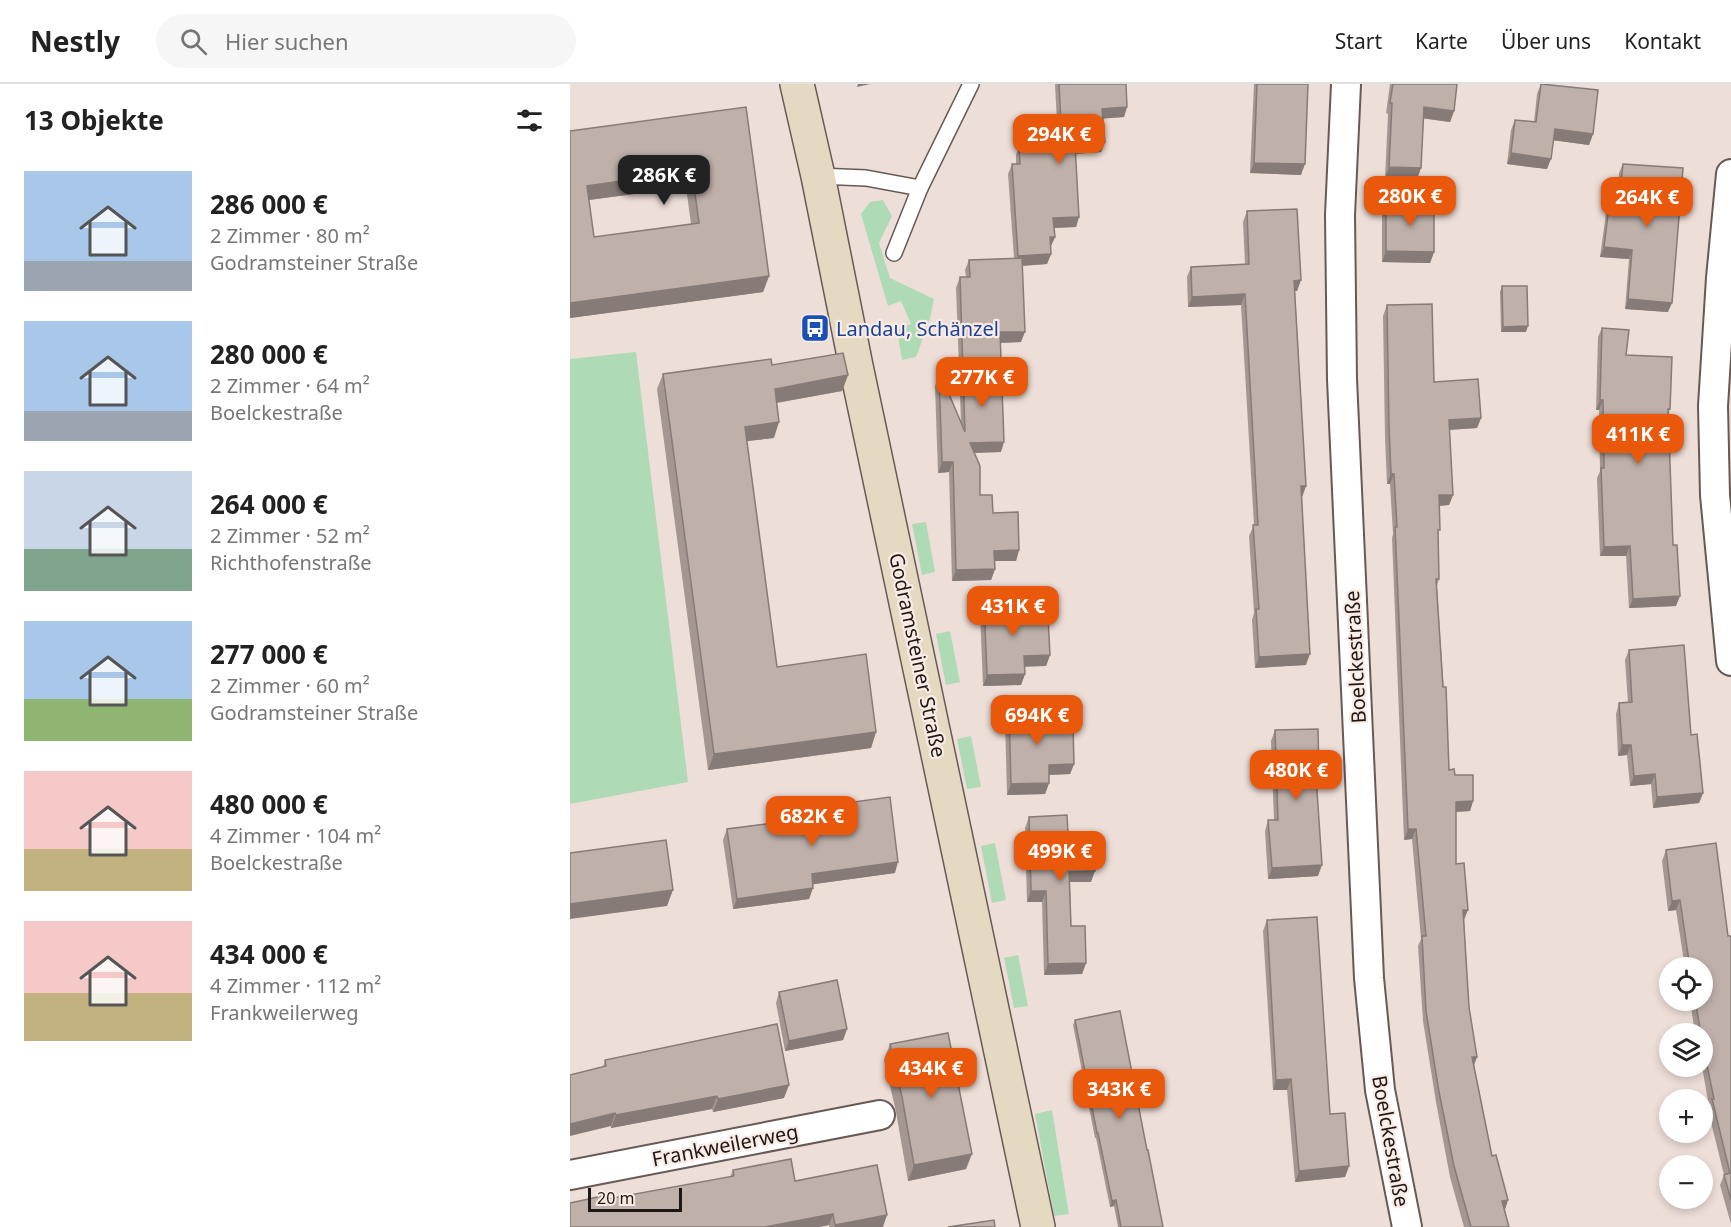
<!DOCTYPE html>
<html lang="de">
<meta charset="utf-8">
<style>
body{margin:0;font-family:"Noto Sans",sans-serif;background:#f6f6f6;color:#222;height:100vh;display:flex;flex-direction:column;font-size:22px;white-space:nowrap}
*{box-sizing:border-box;margin:0}
p{font-size:20px;color:#767676}
.icon{flex:none;width:33px;height:33px;fill:none;stroke:currentColor;stroke-width:2;stroke-linecap:round;stroke-linejoin:round}
.map{position:relative;flex:1;overflow:hidden}
.panel{display:flex;flex-direction:column;background:#fff;width:570px}
.panel>*{flex:none}
.fabs{position:absolute;left:1089px;top:873px;display:grid;gap:12px}
.fabs a{display:grid;place-items:center;width:54px;height:54px;border-radius:50%;background:#fff;box-shadow:0 3px 9px #0003;font-size:30px}
.scale{position:absolute;left:18px;bottom:15px;width:94px;box-sizing:border-box;padding-left:6px;border:3px solid #1d1815;border-top:0;font-size:16px;line-height:21px;white-space:nowrap;color:#1d1815;-webkit-text-stroke:4px #fbebe5;paint-order:stroke}
.price{position:absolute;translate:-50% -51px;padding:0 14px;border-radius:12px;background:#ea580c;color:#fff;font-size:20px;line-height:39px;filter:drop-shadow(0 2px 3px #0008)}
.price::after{content:'';position:absolute;left:50%;top:36px;width:18px;height:14px;margin-left:-9px;background:inherit;clip-path:polygon(0 0,100% 0,50% 100%)}
.price.on{background:#222;color:#fff}
ul{padding:0;list-style:none}
li{display:flex;align-items:center;gap:18px;height:150px;padding:0 24px}
li span{display:grid;place-items:center;flex:none;width:168px;height:120px;border-radius:0px;color:#555}
li>.icon{margin-inline-start:auto}
span .icon{width:72px;height:72px;fill:#fffc;stroke-width:1}
li b{font-size:26px}
h2{display:flex;justify-content:space-between;align-items:center;height:72px;padding:0 24px;font-size:26px}
header{display:flex;align-items:center;gap:36px;box-sizing:border-box;height:84px;padding:0 30px;background:#fff;border-bottom:2px solid #e0e0e0}
header strong{font-size:28px}
nav{display:flex;gap:33px;margin-inline-start:auto;font-size:21px}
.search{width:420px;height:54px;background:#f6f6f6;display:flex;align-items:center;gap:15px;box-sizing:border-box;padding:0 21px;border-radius:33px;color:#767676;font-size:22px}
main{display:flex;flex:1;min-height:0}
.map>svg:first-child{display:block}
.green{fill:#afdab6}
.lines{fill:none;stroke-linecap:round;stroke-linejoin:round}
.lane-casing{stroke:#675a55;stroke-width:18}
.street-casing{stroke:#675a55;stroke-width:32}
.secondary-casing{stroke:#675a55;stroke-width:36}
.lane{stroke:#fff;stroke-width:15}
.street{stroke:#fff;stroke-width:28}
.secondary{stroke:#e6d9c2;stroke-width:33}
.wall{fill:#a49792;fill-rule:evenodd}
.shaded-wall{fill:#867b77}
.building{fill:#bfb0aa;stroke:#867b77;stroke-width:1.5;fill-rule:evenodd}
.labels{text-anchor:middle;dominant-baseline:central;stroke-width:4.5;stroke-linejoin:round;paint-order:stroke}
.transit-label{font-size:20px;fill:#164399;stroke:#fbebe5;text-anchor:start}
.street-label{font-size:20px;fill:#1d1815;stroke:#fbebe5}
</style>
<header>
<strong>Nestly</strong>
<div class="search"><svg class="icon" aria-label="search" viewBox="0 0 24 24"><circle cx="10" cy="10" r="6"/><path d="M15 15l6 6"/></svg>Hier suchen</div>
<nav><a>Start</a><a>Karte</a><a>Über uns</a><a>Kontakt</a></nav>
</header>
<main>
<section class="panel">
<h2>13 Objekte<svg class="icon" aria-label="filters" viewBox="0 0 24 24"><path d="M4 7h16M4 17h16"/><circle cx="9" cy="7" r="2"/><circle cx="15" cy="17" r="2"/></svg></h2>
<ul>
<li><span style="background:linear-gradient(#a9c7e8 75%,#9aa5b1 0)"><svg class="icon" aria-label="home" viewBox="0 0 24 24"><path d="M3 11l9-7 9 7M6 9v11h12V9"/></svg></span><div><b>286 000 €</b><p>2 Zimmer · 80 m²</p><p>Godramsteiner Straße</p></div></li>
<li><span style="background:linear-gradient(#a9c7e8 75%,#9aa5b1 0)"><svg class="icon" aria-label="home" viewBox="0 0 24 24"><path d="M3 11l9-7 9 7M6 9v11h12V9"/></svg></span><div><b>280 000 €</b><p>2 Zimmer · 64 m²</p><p>Boelckestraße</p></div></li>
<li><span style="background:linear-gradient(#c9d6e8 65%,#7fa58c 0)"><svg class="icon" aria-label="home" viewBox="0 0 24 24"><path d="M3 11l9-7 9 7M6 9v11h12V9"/></svg></span><div><b>264 000 €</b><p>2 Zimmer · 52 m²</p><p>Richthofenstraße</p></div></li>
<li><span style="background:linear-gradient(#a9c7e8 65%,#8fb573 0)"><svg class="icon" aria-label="home" viewBox="0 0 24 24"><path d="M3 11l9-7 9 7M6 9v11h12V9"/></svg></span><div><b>277 000 €</b><p>2 Zimmer · 60 m²</p><p>Godramsteiner Straße</p></div></li>
<li><span style="background:linear-gradient(#f6c9c9 65%,#c2b280 0)"><svg class="icon" aria-label="home" viewBox="0 0 24 24"><path d="M3 11l9-7 9 7M6 9v11h12V9"/></svg></span><div><b>480 000 €</b><p>4 Zimmer · 104 m²</p><p>Boelckestraße</p></div></li>
<li><span style="background:linear-gradient(#f6c9c9 60%,#c2b280 0)"><svg class="icon" aria-label="home" viewBox="0 0 24 24"><path d="M3 11l9-7 9 7M6 9v11h12V9"/></svg></span><div><b>434 000 €</b><p>4 Zimmer · 112 m²</p><p>Frankweilerweg</p></div></li>
</ul>
</section>
<div class="map">
<svg width="1161" height="1143" viewBox="0 0 1161 1143">
<rect width="100%" height="100%" fill="#eeded8"/>
<!-- green -->
<g class="green">
<path d="M313 116 322 132 309 159 320 194 364 215 360 235 346 273 332 276 327 246 341 240 331 217 318 222 291 130 300 118Z"/>
<path d="M66 268 118 698 0 720V275Z"/>
<path d="M356 438 365 488 352 491 342 440Z"/>
<path d="M380 547 390 598 376 601 366 550Z"/>
<path d="M401 652 411 703 397 705 387 655Z"/>
<path d="M425 759 436 816 422 819 411 762Z"/>
<path d="M448 871 458 922 444 924 434 874Z"/>
<path d="M482 1026 499 1130 484 1132 465 1030Z"/>
</g>
<g class="lines">
<!-- lane casing -->
<g class="lane-casing">
<g id="lane">
<path d="M248 92 296 94 350 104 324 169"/>
<path d="M350 104 401 0"/>
</g>
</g>
<!-- street casing -->
<g class="street-casing">
<g id="street">
<path d="M776 0 770 131 772 295 799 894 810 1006 837 1143"/>
<path d="M1161 90 1151 194 1143 322 1145 411 1161 577"/>
<path d="M0 1091 310 1031"/>
</g>
</g>
<!-- secondary casing -->
<g class="secondary-casing">
<path id="secondary" d="M227 0 248 92 286 282 468 1143"/>
</g>
<!-- lane -->
<use href="#lane" class="lane"/>
<!-- street -->
<use href="#street" class="street"/>
<!-- secondary -->
<use href="#secondary" class="secondary"/>
</g>
<!-- wall -->
<g class="wall">
<path d="M485 0H556L557 23 554 33 533 34 535 58 531 68 505 70 509 133 506 143 484 144 485 153 481 162V170L477 180 453 182 451 258 430 259 431 368 404 369 410 411 449 466 446 477H424L425 485 421 496 382 497 379 388 368 389 365 302 369 292 391 338 386 204 390 193H396L395 186 399 176 444 174 438 90 442 80H446V71L449 61 488 59Z"/>
<path d="M684 0H738L731 91 680 89Z"/>
<path d="M820 0H887L884 27 880 38 853 34 851 84 847 95 815 94 818 30 816 29Z"/>
<path d="M971 0 1023 50 1019 61 983 56 977 85 937 80 941 46 945 36 964 38 967 10Z"/>
<path d="M176 23 199 192 193 208 0 234V47ZM116 103 121 140 24 153 19 116Z"/>
<path d="M1053 80 1098 228 1055 225 1059 175 1030 173 1038 115 1041 106H1048L1049 89Z"/>
<path d="M816 120 864 168 860 179 812 178V131Z"/>
<path d="M677 127 731 196 727 207H725L736 402 732 413 736 581 685 584 682 536 684 529 679 452 684 441 671 221 618 223 617 193 621 183 675 180 673 138Z"/>
<path d="M932 202 956 248H931L930 208Z"/>
<path d="M817 221 864 298 911 334 907 344 879 346 883 411 879 421 869 422 868 452 869 495 867 502 879 686 885 691 903 717 900 727 886 728V780L894 836 899 923 907 973 904 981 922 1072 939 1143H894L880 1093 866 1018 853 937 848 862 851 855 842 755 834 756 822 454 823 450 820 400H817L815 353 813 232Z"/>
<path d="M1032 244 1056 271 1100 325 1098 331 1103 461 1106 522 1059 524 1056 472H1030L1027 394 1030 387 1029 326H1026L1028 253Z"/>
<path d="M202 281 278 291 272 307 207 319 204 354 177 357 207 583 306 648 301 664 138 686 87 305 93 290Z"/>
<path d="M414 517 453 534 480 571 476 582H455V590L451 601 413 602 410 528Z"/>
<path d="M1059 566 1121 651 1133 709 1129 719 1083 724 1081 700 1060 702 1057 671 1048 672 1046 630 1049 619H1058L1055 576Z"/>
<path d="M439 625 477 643 504 680 500 690 479 691V699L475 710 437 711 435 636Z"/>
<path d="M705 646 747 699 748 792 698 795 695 747 698 736H704L701 657Z"/>
<path d="M233 725 325 789 243 800V804L239 815 163 825 153 756 157 745 229 735Z"/>
<path d="M459 733 498 750 521 798H500L501 842 516 879 512 890 474 891 472 818H457L455 744Z"/>
<path d="M1096 766 1158 852H1161V1140L1150 1101 1154 1091 1138 1026 1139 1023 1132 982V950H1125L1120 916H1132V884H1115L1106 826 1098 827 1092 777Z"/>
<path d="M697 836 760 1030 779 1082 775 1093 725 1098 717 1006H703L693 847Z"/>
<path d="M209 908 277 945 273 956 215 967 206 919Z"/>
<path d="M505 936 577 1066 593 1143H548L544 1122 540 1123 526 1054H525L503 941Z"/>
<path d="M320 960 396 1085 338 1097 326 1028 314 976Z"/>
<path d="M35 976 214 1014 143 1028 142 1025 41 1044 33 983Z"/>
<path d="M163 1086 225 1097 313 1143H259V1141L249 1143H0L38 1115 160 1093Z"/>
</g>
<!-- shaded-wall -->
<g class="shaded-wall">
<path d="M288 0H300L287 3Z"/>
<path d="M557 23 554 33 529 35 532 25Z"/>
<path d="M854 23 884 27 880 38 850 34Z"/>
<path d="M985 45 1023 50 1019 61 981 56Z"/>
<path d="M535 58 531 68 501 70 505 60Z"/>
<path d="M941 69 981 75 977 85 937 80Z"/>
<path d="M684 79 735 80 731 91 680 89Z"/>
<path d="M819 83 851 84 847 95 815 94Z"/>
<path d="M122 87 116 103 11 117 17 102Z"/>
<path d="M509 133 506 143 480 144 483 134Z"/>
<path d="M480 153H485L481 162 476 163Z"/>
<path d="M1034 163 1062 166 1059 175 1030 173Z"/>
<path d="M816 167 864 168 860 179 812 178Z"/>
<path d="M481 170 477 180 444 182 448 172Z"/>
<path d="M199 192 193 208 0 234V219Z"/>
<path d="M731 196 727 207H720L724 197Z"/>
<path d="M675 210 671 221 618 223 622 213Z"/>
<path d="M1058 215 1102 219 1098 228 1055 225Z"/>
<path d="M958 242 956 248H931L933 243Z"/>
<path d="M430 248H455L451 258 426 259Z"/>
<path d="M278 291 272 307 199 320 205 305Z"/>
<path d="M1030 316H1033L1029 326H1026Z"/>
<path d="M911 334 907 344 875 346 879 336Z"/>
<path d="M209 338 204 354 169 358 175 343Z"/>
<path d="M434 358 431 368 396 369 400 359Z"/>
<path d="M372 378H383L379 388 368 389Z"/>
<path d="M821 390H824L820 400H817Z"/>
<path d="M731 402H736L732 413H727Z"/>
<path d="M869 411H883L879 421 865 422Z"/>
<path d="M1060 462 1056 472H1030L1034 463Z"/>
<path d="M449 466 446 477H420L424 467Z"/>
<path d="M425 485 421 496 382 497 386 486Z"/>
<path d="M1110 512 1106 522 1059 524 1063 515Z"/>
<path d="M740 570 736 581 685 584 689 573Z"/>
<path d="M480 571 476 582 450 583 454 572Z"/>
<path d="M455 590 451 601 413 602 417 591Z"/>
<path d="M306 648 301 664 138 686 144 670Z"/>
<path d="M1052 661H1061L1057 671 1048 672Z"/>
<path d="M504 680 500 690 475 691 479 681Z"/>
<path d="M1085 690 1081 700 1060 702 1064 692Z"/>
<path d="M479 699 475 710 437 711 441 700Z"/>
<path d="M1133 709 1129 719 1083 724 1087 713Z"/>
<path d="M903 717 900 727 882 728 886 718Z"/>
<path d="M838 745H846L842 755 834 756Z"/>
<path d="M328 778 325 789 238 801 242 790Z"/>
<path d="M752 781 748 792 698 795 702 784Z"/>
<path d="M525 787 521 798H495L499 788Z"/>
<path d="M243 804 239 815 163 825 167 815Z"/>
<path d="M103 806 97 822 0 835V820Z"/>
<path d="M461 807H476L472 818H457Z"/>
<path d="M1110 816 1106 826 1098 827 1102 817Z"/>
<path d="M893 826H898L894 836Z"/>
<path d="M516 879 512 890 474 891 478 880Z"/>
<path d="M277 945 273 956 215 967 219 957Z"/>
<path d="M902 973H907L903 983Z"/>
<path d="M721 995 717 1006H703L706 996Z"/>
<path d="M219 1001 214 1014 143 1028 148 1015Z"/>
<path d="M147 1012 142 1025 41 1044 46 1031Z"/>
<path d="M45 1029 41 1042 0 1052V1040Z"/>
<path d="M402 1070 396 1085 338 1097 344 1081Z"/>
<path d="M779 1082 775 1093 725 1098 729 1087Z"/>
<path d="M546 1116 544 1122 540 1123 542 1117Z"/>
<path d="M938 1116 935 1126 932 1117Z"/>
<path d="M263 1130 259 1141 249 1143H195Z"/>
<path d="M317 1131 313 1143H265V1141Z"/>
</g>
<!-- building -->
<g class="building">
<path d="M489 0H556L557 23 532 25 535 58 505 60 509 133 483 134 485 153H480L481 170 448 172 442 80H450L449 61 492 59Z"/>
<path d="M687 0H738L735 80 684 79Z"/>
<path d="M823 0H887L884 27 854 23 851 84 819 83 822 19H820Z"/>
<path d="M971 0 1028 6 1023 50 985 45 981 75 941 69 945 36 966 38Z"/>
<path d="M176 23 199 192 0 219V47ZM122 87 129 139 24 153 17 102Z"/>
<path d="M1053 80 1113 84 1102 219 1058 215 1062 166 1034 163 1041 106 1050 107Z"/>
<path d="M864 118V168L816 167V120Z"/>
<path d="M727 125 731 196 724 197 736 402H731L740 570 689 573 686 525H689L683 441H688L675 210 622 213 621 183 679 180 677 127Z"/>
<path d="M452 174 455 248H430L434 358 400 359 410 382V411H422L423 429 448 428 449 466 424 467 425 485 386 486 383 378H372L369 292 371 291 395 348 390 193H400L399 176Z"/>
<path d="M932 202H957L958 242 933 243Z"/>
<path d="M862 220 864 298 908 295 911 334 879 336 883 411H869L870 446H868L869 495H866L873 603H876L879 686 884 685 885 691H903V717L886 718V780L894 779 898 826H893L899 923 907 973H902L922 1072 926 1071 938 1116 932 1117 939 1143H901L884 1082 869 1008 856 927 852 852H856L846 745H838L825 443H827L824 390H821L819 342 817 221Z"/>
<path d="M1032 244 1059 246 1056 271 1102 273 1100 325H1098L1103 461H1107L1110 512 1063 515 1060 462 1034 463 1031 384H1034L1033 316H1030Z"/>
<path d="M273 269 278 291 205 305 209 338 175 343 207 583 296 570 306 648 144 670 93 290 201 275 202 281Z"/>
<path d="M452 516 453 534 478 533 480 571 454 572 455 590 417 591 414 517Z"/>
<path d="M1114 561 1121 651 1127 650 1133 709 1087 713 1085 690 1064 692 1061 661H1052L1049 619 1062 618 1059 566Z"/>
<path d="M477 624V643L503 642 504 680 479 681V699L441 700 439 625Z"/>
<path d="M748 645 749 692H746L752 781 702 784 698 736H708L705 646Z"/>
<path d="M320 713 328 778 242 790 243 804 167 815 157 745 234 735 233 725Z"/>
<path d="M497 731 498 750 523 749 525 787 499 788 501 842H515L516 879 478 880 476 807H461L459 733Z"/>
<path d="M96 756 103 806 0 820V769Z"/>
<path d="M1146 759 1158 852H1161V1116L1154 1091 1160 1089 1142 1015H1144L1132 957V950H1131L1125 916H1132V884H1120L1110 816 1102 817 1096 766Z"/>
<path d="M747 833 760 1030 775 1029 779 1082 729 1087 721 995 706 996 697 836Z"/>
<path d="M267 896 277 945 219 957 209 908Z"/>
<path d="M550 927 577 1066H578L593 1143H551L546 1116 542 1117 528 1049H527L505 936Z"/>
<path d="M207 940 219 1001 148 1015 147 1012 46 1031 45 1029 0 1040V991L36 982 35 976Z"/>
<path d="M378 949 402 1070 344 1081 332 1013 320 960Z"/>
<path d="M221 1075 225 1097 307 1081 317 1131 265 1141 263 1130 195 1143H0V1119L37 1111 38 1115 164 1092 163 1086Z"/>
<path d="M424 1136 425 1143H378Z"/>
</g>
<!-- icons -->
<defs>
<g id="bus-square" transform="scale(1.5)"><rect x="-9" y="-9" width="18" height="18" rx="4" fill="#1a4fb4" stroke="#fbebe5"/><path d="M-5-6H5V4H4V6H2V4H-2V6H-4V4H-5ZM-3.5-4V0h7V-4ZM-3.5 1.2v1.5H-2V1.2ZM2 1.2v1.5H3.5V1.2Z" fill="#fff"/></g>
</defs>
<g fill-rule="evenodd">
<use href="#bus-square" x="245" y="244"/>
</g>
<g class="labels">
<!-- transit labels -->
<g class="transit-label">
<text x="266" y="244">Landau, Schänzel</text>
</g>
<!-- street labels -->
<g class="street-label">
<text transform="translate(348 571) rotate(78)">Godramsteiner Straße</text>
<text transform="translate(785 573) rotate(-93)">Boelckestraße</text>
<text transform="translate(821 1057) rotate(80)">Boelckestraße</text>
<text transform="translate(155 1061) rotate(-11)">Frankweilerweg</text>
</g>
</g>
</svg>
<div class="fabs">
<a><svg class="icon" aria-label="locate" viewBox="0 0 24 24"><circle cx="12" cy="12" r="6"/><path d="M12 2v4M12 18v4M2 12h4M18 12h4"/></svg></a>
<a><svg class="icon" aria-label="layers" viewBox="0 0 24 24"><path d="M12 4l9 5-9 5-9-5zM3 14l9 5 9-5"/></svg></a>
<a>+</a>
<a>−</a>
</div>
<div class="scale">20 m</div>
<b class="price" style="left:489px;top:81px">294K €</b>
<b class="price on" style="left:94px;top:122px">286K €</b>
<b class="price" style="left:840px;top:143px">280K €</b>
<b class="price" style="left:1077px;top:144px">264K €</b>
<b class="price" style="left:412px;top:324px">277K €</b>
<b class="price" style="left:1068px;top:381px">411K €</b>
<b class="price" style="left:443px;top:553px">431K €</b>
<b class="price" style="left:467px;top:662px">694K €</b>
<b class="price" style="left:726px;top:717px">480K €</b>
<b class="price" style="left:242px;top:763px">682K €</b>
<b class="price" style="left:490px;top:798px">499K €</b>
<b class="price" style="left:361px;top:1015px">434K €</b>
<b class="price" style="left:549px;top:1036px">343K €</b>
</div>
</main>
